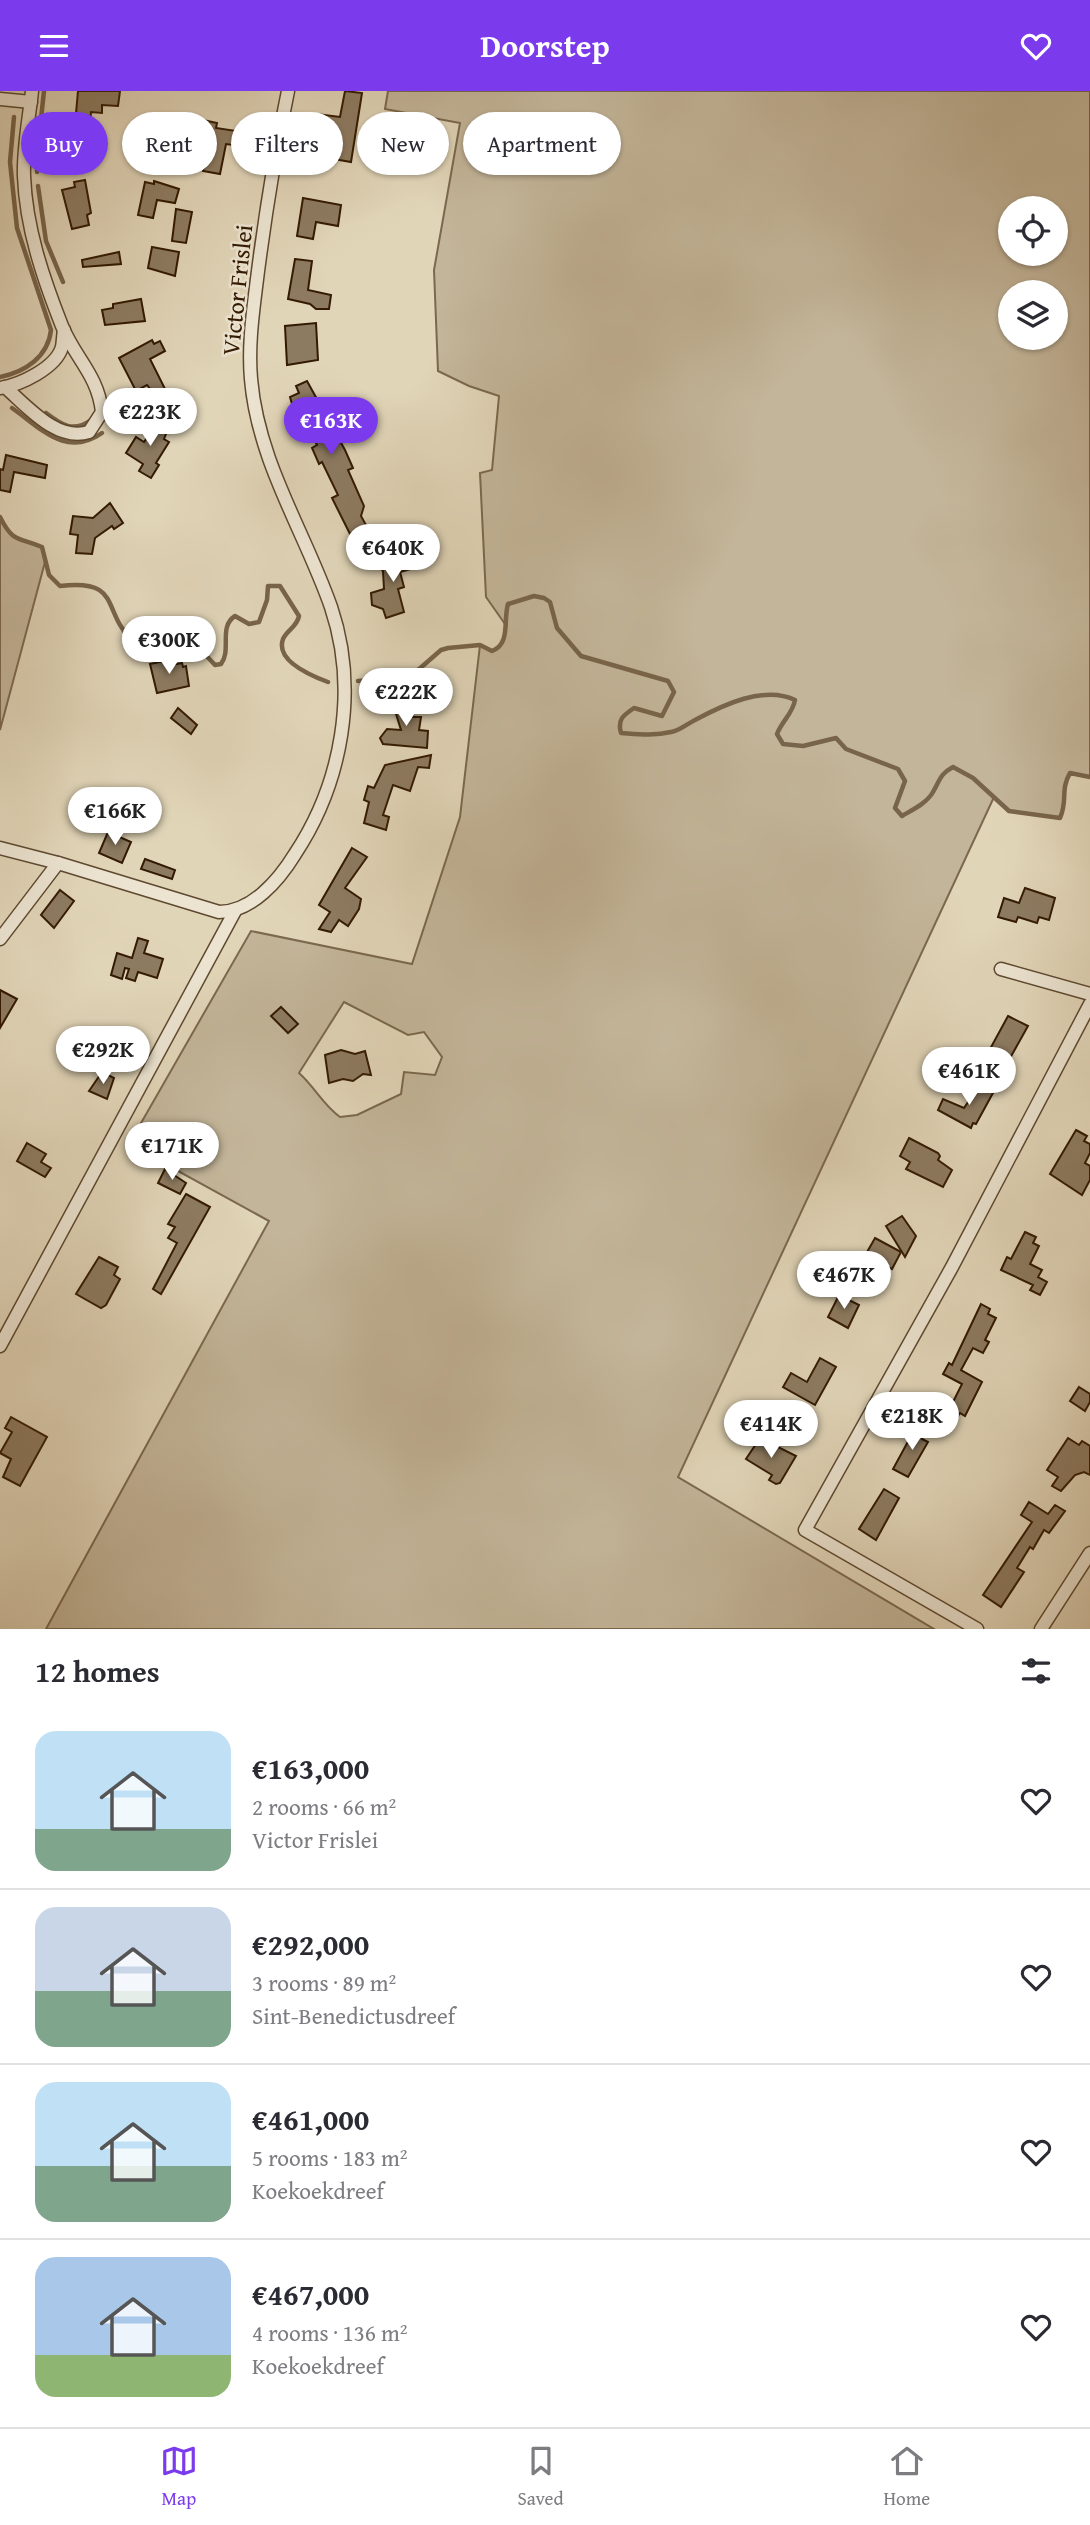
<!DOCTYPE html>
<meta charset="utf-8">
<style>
body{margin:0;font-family:"Gentium Book Plus",serif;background:#f2f2f3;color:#2b2b33;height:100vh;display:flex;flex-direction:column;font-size:26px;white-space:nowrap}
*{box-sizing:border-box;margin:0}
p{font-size:23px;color:#7c7c81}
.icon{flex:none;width:38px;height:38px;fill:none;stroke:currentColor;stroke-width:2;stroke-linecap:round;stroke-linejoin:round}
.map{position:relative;height:1538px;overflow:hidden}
.details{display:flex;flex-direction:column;background:#fff;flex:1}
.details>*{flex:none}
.guide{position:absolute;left:21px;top:21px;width:700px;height:63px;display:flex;gap:14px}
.controls{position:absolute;left:998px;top:105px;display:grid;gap:14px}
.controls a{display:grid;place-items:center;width:70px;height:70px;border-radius:50%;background:#fff;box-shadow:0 2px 5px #0004;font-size:35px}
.price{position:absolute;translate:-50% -60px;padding:0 16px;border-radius:24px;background:#fff;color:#222;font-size:23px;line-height:46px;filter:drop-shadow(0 2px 4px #0008)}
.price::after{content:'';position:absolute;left:50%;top:42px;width:21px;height:16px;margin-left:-10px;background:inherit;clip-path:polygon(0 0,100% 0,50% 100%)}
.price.on{background:#7c3aed;color:#fff}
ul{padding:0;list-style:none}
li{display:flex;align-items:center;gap:21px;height:175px;padding:0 35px}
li+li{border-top:2px solid #e1e1e2}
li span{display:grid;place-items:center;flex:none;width:196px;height:140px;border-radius:21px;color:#555}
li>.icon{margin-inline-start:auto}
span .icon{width:84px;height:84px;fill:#fffc;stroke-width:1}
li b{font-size:30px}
h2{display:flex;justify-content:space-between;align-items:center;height:84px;padding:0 35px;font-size:30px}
.pill{padding:0 24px;border-radius:32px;background:#fff;box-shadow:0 2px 5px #0004;font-size:24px;line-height:63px}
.pill.on{background:#7c3aed;color:#fff}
header{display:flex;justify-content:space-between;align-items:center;height:91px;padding:0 35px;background:#7c3aed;color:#fff;font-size:32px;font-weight:800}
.dock{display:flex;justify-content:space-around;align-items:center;height:98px;border-top:2px solid #e1e1e2;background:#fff;font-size:19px;color:#7c7c81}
.dock a{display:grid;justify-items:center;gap:4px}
.dock .on{color:#7c3aed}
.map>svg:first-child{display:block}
.green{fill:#c3b599;stroke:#7b684e;stroke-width:2;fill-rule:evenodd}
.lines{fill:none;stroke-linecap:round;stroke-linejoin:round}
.stream{stroke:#78644a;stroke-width:4.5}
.building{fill:#8d7b61;stroke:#331a02;stroke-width:2}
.street-casing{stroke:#5e4930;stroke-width:15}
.street{stroke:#ece4d1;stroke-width:12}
.labels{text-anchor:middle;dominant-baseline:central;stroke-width:5;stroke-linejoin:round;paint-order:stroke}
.street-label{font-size:24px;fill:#331a02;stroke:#ece4d1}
</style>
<header><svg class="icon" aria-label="menu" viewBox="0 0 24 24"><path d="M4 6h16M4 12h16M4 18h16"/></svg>Doorstep<svg class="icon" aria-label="heart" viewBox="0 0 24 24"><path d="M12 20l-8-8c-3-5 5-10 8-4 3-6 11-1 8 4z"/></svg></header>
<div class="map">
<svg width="1090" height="1538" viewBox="0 0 1090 1538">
<rect width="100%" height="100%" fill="#e1d5b8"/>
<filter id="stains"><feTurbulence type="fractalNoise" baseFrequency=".00286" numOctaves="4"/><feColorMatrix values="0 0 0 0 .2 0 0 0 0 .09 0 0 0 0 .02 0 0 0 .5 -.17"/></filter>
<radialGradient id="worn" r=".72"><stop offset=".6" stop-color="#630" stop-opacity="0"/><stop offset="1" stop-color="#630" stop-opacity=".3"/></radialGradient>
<!-- green -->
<g class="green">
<path d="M388 0H1090V686L1070 682C1060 699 1068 710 1060 727L1009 720 994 706 678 1386 934 1538H46L269 1130 129 1053 251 840 412 873 460 726 480 554 492 560C504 555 505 545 505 533L486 506 480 382 492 379 499 305 469 295 438 280 434 179 460 32 385 18ZM1010 117H1055V163H1010ZM1010 201H1055V247H1010ZM344 911 408 944 424 941 442 966 435 984 404 981 401 1003 357 1024 340 1026C323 1014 314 995 299 982Z"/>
<path d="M0 426C13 452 18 446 42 456L45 471 0 639Z"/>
</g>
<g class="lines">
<!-- stream -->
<g class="stream">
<path d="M40 37 44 0"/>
<path d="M37 81 39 53"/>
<path d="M38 95 46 150 63 191"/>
<path d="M0 286C25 281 48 266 51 239L17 137 10 71 14 26"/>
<path d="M12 317C42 338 66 367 102 342"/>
<path d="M46 322C62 334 73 342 91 329"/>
<path d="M0 426C13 452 18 446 42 456L49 484 60 495C122 488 101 518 132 550L147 551 173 535 188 545 215 574 221 573C232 559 218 536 235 525L249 533 259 531 267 509 268 495H280L299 525C297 536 287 539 283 548 275 570 312 585 328 591"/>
<path d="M358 590 410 586 441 559 448 557 480 554 492 560C511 553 503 529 508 513L534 505 544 507 550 511 557 537 581 565 668 590 674 601 662 625 634 617C624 624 617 628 621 642 637 643 654 645 671 641 679 640 687 633 695 629 723 614 764 594 795 609 793 622 782 630 777 643L783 653 803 655 836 647 846 658 898 678 905 690 895 717 902 725C912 719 927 712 933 701 940 689 940 683 953 676L973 687 1009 720 1060 727C1068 710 1060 699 1070 682L1090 686"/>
</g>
</g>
<!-- building -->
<g class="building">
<path d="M78 0H120L118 15 102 14V22L91 21 89 47 74 45Z"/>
<path d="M345 0 362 2 351 71 322 66 326 42 314 40 317 23 340 26Z"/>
<path d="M203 29 217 32 216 37 243 41 241 55 226 53 220 83 203 80 209 48 200 46Z"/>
<path d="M85 89 91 122 87 124 89 134 72 138 62 99 75 96 74 91Z"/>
<path d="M154 90 179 98 175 112 157 109 153 127 138 124 145 91 154 93Z"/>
<path d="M303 107 341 114 338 135 316 131 313 148 297 145Z"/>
<path d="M176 118 192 121 186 152 172 150Z"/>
<path d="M152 156 179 161 175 185 148 177Z"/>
<path d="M119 161 121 173 83 176 82 169Z"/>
<path d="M295 168 312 170 308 199 331 204 329 218H316L310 213 288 208Z"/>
<path d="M141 208 145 230 105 234 102 219 113 217V213Z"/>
<path d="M316 232 318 269 287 274 285 235Z"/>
<path d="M152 249 154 253 160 250 165 260 150 268 166 300 155 304 147 294 136 300 119 267Z"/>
<path d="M307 290 345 359 353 377 348 379 364 415 361 425 367 436 350 443 332 407 338 404 322 371 319 373 312 357 317 354 305 332 302 334 292 313 290 306 299 302 296 295Z"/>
<path d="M160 327 170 333 164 348 169 351 156 372 159 374 151 387 139 380 143 373 126 362 136 346 144 351Z"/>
<path d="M6 364 47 374 45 387 14 381 10 401 0 399V378L3 379Z"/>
<path d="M110 412 123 432 114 438 112 435 95 447 92 463 76 462 78 444 70 443 73 425 93 427Z"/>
<path d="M415 455 421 475 400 481 404 496 398 498 404 521 386 527 383 518 372 514 371 502 384 498 383 480 378 474 384 465 395 462 398 481Z"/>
<path d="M169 569 172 574 182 572 183 576 186 575 189 595 157 602 150 573Z"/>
<path d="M400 604H411L413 626H421L419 639 428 640 427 657 383 653 380 647 387 638 401 639 396 623 400 617Z"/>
<path d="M178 617 197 634 191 643 171 627Z"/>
<path d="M431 664 429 677 418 676 410 700 393 694 383 724 389 726 386 739 364 732 369 711 364 709 368 695 374 697 385 674Z"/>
<path d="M108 741 131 751 122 772 99 762Z"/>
<path d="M352 757 367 766 345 797 361 808 359 818 348 835 339 829 331 841 319 838 330 821 319 814Z"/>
<path d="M145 768 175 779 172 788 141 778Z"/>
<path d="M1025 797 1055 807 1049 829 1039 826 1037 832 1018 826 1016 831 998 826 1004 807 1019 812Z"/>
<path d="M60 799 74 810 54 837 41 824Z"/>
<path d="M138 847 148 850 144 862 163 868 157 887 138 881 135 890 126 887 129 878 125 877 122 888 111 884 117 862 132 867Z"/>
<path d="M0 899 17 908 0 937Z"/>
<path d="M281 916 298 933 288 942 271 925Z"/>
<path d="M1008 925 1028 935 1009 969 990 958Z"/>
<path d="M341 959 355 963 365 960 371 984 363 983 353 990 343 988 329 992 325 964Z"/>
<path d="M102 981 114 987 107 1008 89 1000Z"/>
<path d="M981 992 994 1000 976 1033 973 1032 971 1037 938 1019 943 1008 964 1017Z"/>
<path d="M1076 1039 1087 1045 1084 1050 1090 1053V1062L1085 1072 1090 1075V1089L1082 1104 1050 1083Z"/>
<path d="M909 1047 938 1062 940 1065 938 1069 952 1079 943 1096 906 1078 910 1071 900 1065Z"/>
<path d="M27 1052 46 1063 41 1071 51 1077 45 1086 17 1070Z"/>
<path d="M165 1078 186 1092 180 1103 158 1092Z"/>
<path d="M186 1103 210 1116 161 1203 153 1198 177 1152 168 1147 175 1136 168 1133Z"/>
<path d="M902 1125 916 1145 905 1166 886 1135Z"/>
<path d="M1025 1141 1036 1146 1033 1152 1039 1155 1030 1173 1042 1179 1038 1186 1047 1191 1040 1204 1030 1199 1033 1194 1001 1179 1007 1166 1011 1168Z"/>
<path d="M875 1147 901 1161 892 1178 866 1163Z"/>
<path d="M99 1166 118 1176 114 1184 120 1188 106 1214 101 1217 76 1203Z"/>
<path d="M839 1204 859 1214 848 1237 828 1226Z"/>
<path d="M981 1213 990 1218 988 1223 996 1227 985 1249 989 1251 983 1262 973 1257 961 1279 982 1291 965 1325 960 1322 956 1328 947 1323 962 1293 943 1283 949 1272 952 1274Z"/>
<path d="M820 1267 836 1276 815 1314 783 1296 791 1282 807 1291Z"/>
<path d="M1079 1296 1090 1303V1311L1085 1320 1070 1310Z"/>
<path d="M11 1326 47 1346 20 1395 3 1386 11 1368 0 1362 12 1341 5 1337Z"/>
<path d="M917 1334 926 1340 922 1348 928 1351 908 1386 893 1378Z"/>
<path d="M760 1347 796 1365 780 1392 776 1393 769 1389 772 1384 746 1368Z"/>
<path d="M1068 1347 1079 1354 1082 1350 1090 1355V1384L1084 1381 1075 1384 1061 1400 1052 1395 1058 1386 1047 1379Z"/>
<path d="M884 1398 899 1407 876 1449 859 1438Z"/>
<path d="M1029 1411 1048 1423 1055 1414 1065 1420 1049 1442 1044 1439 1033 1458 1030 1456 1017 1477 1024 1481 1001 1516 983 1504 1032 1431 1021 1424Z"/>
</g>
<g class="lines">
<!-- street casing -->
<g class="street-casing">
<g id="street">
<path d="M0 8 31 11"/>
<path d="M5 296C28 316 57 351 89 341L102 321C98 284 75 267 62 235 43 187 26 137 24 85 23 57 29 28 32 0"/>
<path d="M0 297C20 294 56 277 62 256 63 251 63 244 64 239"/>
<path d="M0 757 58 772 219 821C252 821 279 789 295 763 342 692 359 599 331 516 304 439 258 371 251 288 248 254 253 221 257 188 265 125 275 62 288 0"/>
<path d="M0 848 58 772"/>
<path d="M1001 878 1090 903"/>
<path d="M0 1255 235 820"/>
<path d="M977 1538 805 1439 952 1176 1090 913"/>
<path d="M1041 1538 1090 1462"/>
</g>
</g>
<!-- street -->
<use href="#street" class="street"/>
</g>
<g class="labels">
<!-- street labels -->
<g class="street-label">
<text transform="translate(237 199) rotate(-84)">Victor Frislei</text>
</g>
</g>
<rect width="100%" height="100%" filter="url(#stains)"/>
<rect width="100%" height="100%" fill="url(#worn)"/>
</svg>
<div class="controls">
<a><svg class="icon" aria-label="locate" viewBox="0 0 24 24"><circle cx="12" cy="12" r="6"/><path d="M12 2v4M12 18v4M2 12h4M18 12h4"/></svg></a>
<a><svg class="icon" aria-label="layers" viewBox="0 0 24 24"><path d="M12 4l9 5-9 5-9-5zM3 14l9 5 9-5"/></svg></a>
</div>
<b class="price" style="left:150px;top:357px">€223K</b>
<b class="price on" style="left:331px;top:366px">€163K</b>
<b class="price" style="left:393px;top:493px">€640K</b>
<b class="price" style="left:169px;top:585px">€300K</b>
<b class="price" style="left:406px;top:637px">€222K</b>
<b class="price" style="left:115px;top:756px">€166K</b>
<b class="price" style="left:103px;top:995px">€292K</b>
<b class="price" style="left:969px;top:1016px">€461K</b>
<b class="price" style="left:172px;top:1091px">€171K</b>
<b class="price" style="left:844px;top:1220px">€467K</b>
<b class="price" style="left:912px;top:1361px">€218K</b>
<b class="price" style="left:771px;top:1369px">€414K</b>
<div class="guide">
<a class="pill on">Buy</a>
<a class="pill">Rent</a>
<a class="pill">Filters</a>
<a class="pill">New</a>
<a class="pill">Apartment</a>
</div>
</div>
<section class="details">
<h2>12 homes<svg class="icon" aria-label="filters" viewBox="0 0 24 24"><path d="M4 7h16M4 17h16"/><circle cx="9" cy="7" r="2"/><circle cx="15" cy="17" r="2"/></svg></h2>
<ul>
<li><span style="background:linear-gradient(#bfe0f5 70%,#7fa58c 0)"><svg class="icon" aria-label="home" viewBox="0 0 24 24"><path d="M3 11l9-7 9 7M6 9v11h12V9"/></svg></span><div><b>€163,000</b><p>2 rooms · 66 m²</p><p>Victor Frislei</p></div><svg class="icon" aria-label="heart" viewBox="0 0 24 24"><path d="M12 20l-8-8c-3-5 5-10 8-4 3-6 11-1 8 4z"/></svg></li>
<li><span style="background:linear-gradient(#c9d6e8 60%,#7fa58c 0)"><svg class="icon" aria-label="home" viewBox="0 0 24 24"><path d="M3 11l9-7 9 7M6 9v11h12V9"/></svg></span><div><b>€292,000</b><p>3 rooms · 89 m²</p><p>Sint-Benedictusdreef</p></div><svg class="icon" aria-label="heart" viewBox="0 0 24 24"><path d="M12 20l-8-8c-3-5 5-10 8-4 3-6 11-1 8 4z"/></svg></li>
<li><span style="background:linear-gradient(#bfe0f5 60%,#7fa58c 0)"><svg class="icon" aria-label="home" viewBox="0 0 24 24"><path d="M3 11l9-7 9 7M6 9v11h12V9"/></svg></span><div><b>€461,000</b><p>5 rooms · 183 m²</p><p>Koekoekdreef</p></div><svg class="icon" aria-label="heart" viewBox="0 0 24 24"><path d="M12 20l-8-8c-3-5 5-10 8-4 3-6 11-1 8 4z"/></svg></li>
<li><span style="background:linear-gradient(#a9c7e8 70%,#8fb573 0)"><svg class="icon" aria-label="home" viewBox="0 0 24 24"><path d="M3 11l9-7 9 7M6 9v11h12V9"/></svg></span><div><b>€467,000</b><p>4 rooms · 136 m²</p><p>Koekoekdreef</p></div><svg class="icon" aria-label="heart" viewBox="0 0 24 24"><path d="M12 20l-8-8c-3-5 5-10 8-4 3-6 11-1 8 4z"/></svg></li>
</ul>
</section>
<nav class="dock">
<a class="on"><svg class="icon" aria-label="map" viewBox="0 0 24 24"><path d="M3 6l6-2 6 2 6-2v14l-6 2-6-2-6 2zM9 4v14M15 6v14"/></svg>Map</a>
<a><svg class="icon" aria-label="saved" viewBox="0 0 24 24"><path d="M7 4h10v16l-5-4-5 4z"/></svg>Saved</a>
<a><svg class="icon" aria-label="home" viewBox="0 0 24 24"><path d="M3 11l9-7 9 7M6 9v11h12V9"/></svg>Home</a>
</nav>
